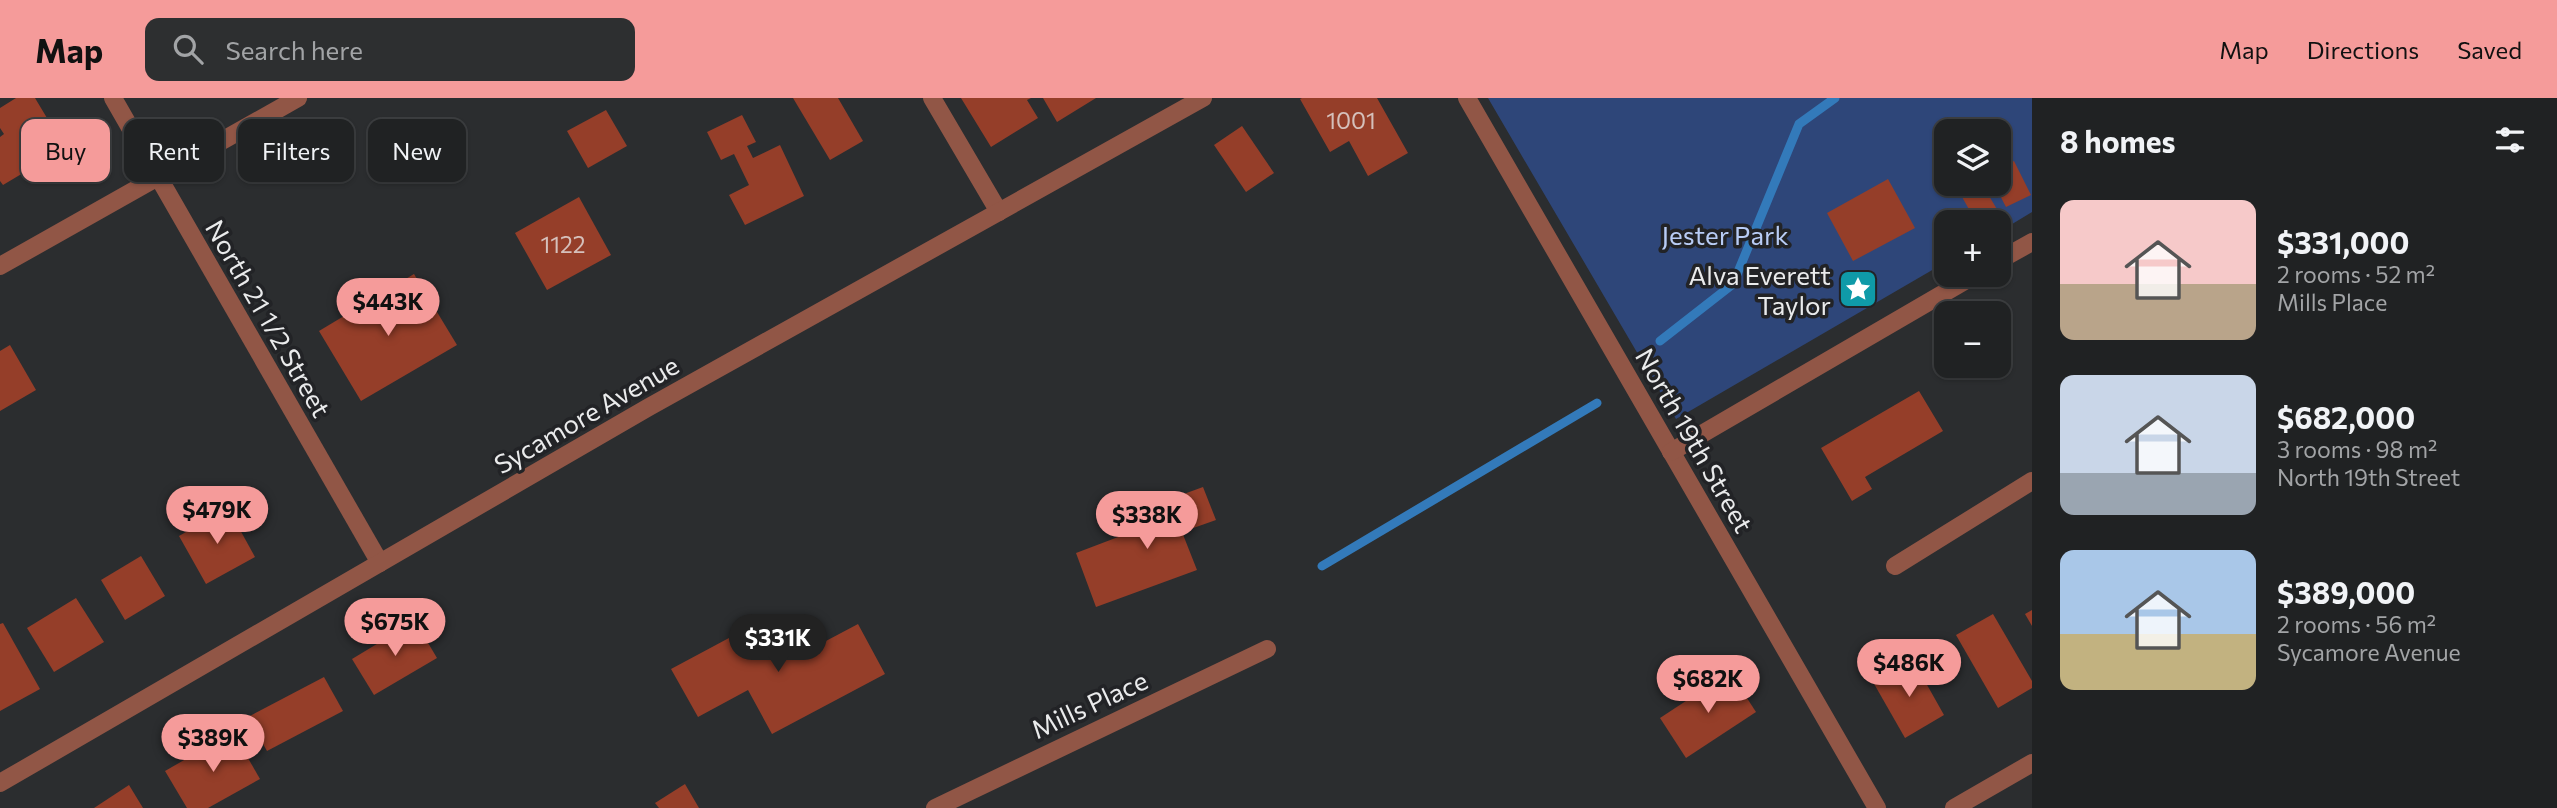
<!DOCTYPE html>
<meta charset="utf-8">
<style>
body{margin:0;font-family:Commissioner,sans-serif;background:#2d2f30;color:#f1f3f6;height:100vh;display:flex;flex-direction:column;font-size:26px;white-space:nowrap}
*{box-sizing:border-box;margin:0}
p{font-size:23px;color:#a2a4a6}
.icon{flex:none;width:38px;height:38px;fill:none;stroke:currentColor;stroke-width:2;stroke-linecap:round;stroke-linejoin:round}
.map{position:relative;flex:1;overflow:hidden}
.panel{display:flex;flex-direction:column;background:#202223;width:525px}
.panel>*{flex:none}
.guide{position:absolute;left:21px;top:21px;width:665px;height:63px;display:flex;gap:14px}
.controls{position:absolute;left:1934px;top:21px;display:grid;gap:14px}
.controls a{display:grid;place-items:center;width:77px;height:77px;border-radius:14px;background:#202223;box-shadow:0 2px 5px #0004,0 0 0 2px #3d3f41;font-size:35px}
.price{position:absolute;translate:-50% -60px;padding:0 16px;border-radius:24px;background:#f59b9a;color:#111;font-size:23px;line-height:46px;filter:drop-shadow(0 2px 4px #0008)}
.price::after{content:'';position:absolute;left:50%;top:42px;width:21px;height:16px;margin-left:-10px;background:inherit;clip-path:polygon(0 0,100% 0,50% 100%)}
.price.on{background:#222;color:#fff}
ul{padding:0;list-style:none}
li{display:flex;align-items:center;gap:21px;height:175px;padding:0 28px}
li span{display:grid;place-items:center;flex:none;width:196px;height:140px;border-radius:14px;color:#555}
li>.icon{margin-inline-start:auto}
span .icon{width:84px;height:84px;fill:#fffc;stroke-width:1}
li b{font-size:30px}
h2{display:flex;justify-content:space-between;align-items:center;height:84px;padding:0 28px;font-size:30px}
.pill{padding:0 24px;border-radius:14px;background:#202223;box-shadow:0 2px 5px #0004,0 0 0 2px #3d3f41;font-size:24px;line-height:63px}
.pill.on{background:#f59b9a;color:#111}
header{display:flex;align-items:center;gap:42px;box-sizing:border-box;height:98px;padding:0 35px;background:#f59b9a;color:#111}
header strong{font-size:33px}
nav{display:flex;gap:38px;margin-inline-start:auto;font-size:24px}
.search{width:490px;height:63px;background:#2d2f30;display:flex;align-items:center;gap:18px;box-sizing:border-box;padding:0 24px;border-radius:14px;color:#a2a4a6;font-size:26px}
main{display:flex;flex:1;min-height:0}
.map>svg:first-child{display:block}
.green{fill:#2e4679;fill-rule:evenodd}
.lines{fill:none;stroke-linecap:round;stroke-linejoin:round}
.stream{stroke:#337aba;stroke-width:9}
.building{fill:#953e29}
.minor{stroke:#915646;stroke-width:18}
.labels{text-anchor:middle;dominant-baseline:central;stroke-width:7;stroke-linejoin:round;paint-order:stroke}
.number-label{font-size:23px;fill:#d5c0bb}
.park-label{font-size:26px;fill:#b8ccf5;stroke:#222326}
.poi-label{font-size:26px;fill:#eaebec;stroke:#222326;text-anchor:end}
.street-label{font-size:26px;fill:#eaebec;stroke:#222326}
</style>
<header>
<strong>Map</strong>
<div class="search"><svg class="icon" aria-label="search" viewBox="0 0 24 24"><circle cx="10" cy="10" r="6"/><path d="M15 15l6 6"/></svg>Search here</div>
<nav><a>Map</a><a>Directions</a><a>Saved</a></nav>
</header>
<main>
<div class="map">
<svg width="2032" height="710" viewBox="0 0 2032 710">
<rect width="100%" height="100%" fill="#2b2d2f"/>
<!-- green -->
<path class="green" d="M1488 0H2032V114L1999 134 1998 124H1946V164L1676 321ZM1946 33H1998V86H1946Z"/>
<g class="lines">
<!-- stream -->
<g class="stream">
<path d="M1660 243 1733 186 1799 26 1835 0"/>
<path d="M1322 468 1597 305"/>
</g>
</g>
<!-- building -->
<g class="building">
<path d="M16 0H35L65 50 3 87 0 83V39L4 36 0 30V10Z"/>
<path d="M793 0H838L863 43 830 62Z"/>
<path d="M961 0H1031L1027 2 1038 20 991 49Z"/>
<path d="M1043 0H1096L1057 24Z"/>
<path d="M1302 0H1377L1408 55 1368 78 1349 43 1330 54 1300 1Z"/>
<path d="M606 12 627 48 588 70 567 33Z"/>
<path d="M742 17 756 44 747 48 753 60 780 47 804 98 745 127 729 97 749 87 734 56 721 62 707 34Z"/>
<path d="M1242 28 1274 75 1246 94 1214 47Z"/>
<path d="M2014 63 2031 97 2006 109 1994 86H1998V71Z"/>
<path d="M1888 81 1915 130 1853 163 1827 115Z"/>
<path d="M1982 86 1998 113 1976 124 1961 97Z"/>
<path d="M579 99 611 157 547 192 515 135Z"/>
<path d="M414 176 457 247 361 303 319 233Z"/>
<path d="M10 247 36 292 0 313V253Z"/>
<path d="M1919 293 1943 333 1865 379 1872 391 1852 403 1821 350Z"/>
<path d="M1203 389 1216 422 1182 434 1197 472 1096 509 1076 455 1155 425 1148 409Z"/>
<path d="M228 410 255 459 206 486 179 438Z"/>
<path d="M141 458 165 498 125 522 101 482Z"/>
<path d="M76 500 104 544 54 574 27 530Z"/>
<path d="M2032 512V528L2025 516Z"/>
<path d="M1993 516 2032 583V590L1998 610 1956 537Z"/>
<path d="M768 519 790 562 858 526 885 576 772 636 748 592 698 619 671 571Z"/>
<path d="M415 523 437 560 374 597 352 561Z"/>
<path d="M3 525 40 591 0 613V526Z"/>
<path d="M1913 562 1944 617 1905 640 1873 584Z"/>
<path d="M1730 574 1756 614 1686 660 1660 620Z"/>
<path d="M324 579 343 613 267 653 248 619Z"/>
<path d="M233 634 260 681 208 710H187L165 673Z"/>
<path d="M685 686 699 710H659L655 705Z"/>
<path d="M129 687 143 710H94Z"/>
</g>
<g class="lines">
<!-- minor -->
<g class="minor">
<path d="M113 0 380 465"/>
<path d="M932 0 999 114"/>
<path d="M1467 0 1877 710"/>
<path d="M1998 163 2032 144"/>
<path d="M0 168 298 0"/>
<path d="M1671 354 1975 177"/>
<path d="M1895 468 2032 383"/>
<path d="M0 685 649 309 1203 0"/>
<path d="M935 710 1267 551"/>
<path d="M1954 710 2032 665"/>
</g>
</g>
<!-- icons -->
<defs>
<g id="sight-square" transform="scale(2.0125)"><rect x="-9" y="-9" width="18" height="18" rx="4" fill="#0f9aa8" stroke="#222326"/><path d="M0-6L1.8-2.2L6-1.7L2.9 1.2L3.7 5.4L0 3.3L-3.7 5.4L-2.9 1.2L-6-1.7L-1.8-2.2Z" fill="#fff"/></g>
</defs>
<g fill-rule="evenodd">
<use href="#sight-square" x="1858" y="191"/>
</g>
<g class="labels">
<!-- number labels -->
<g class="number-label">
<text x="1351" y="22">1001</text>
<text x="563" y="146">1122</text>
</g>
<!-- park labels -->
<g class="park-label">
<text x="1725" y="136">Jester Park</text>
</g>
<!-- poi labels -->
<g class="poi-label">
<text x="1831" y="176">Alva Everett<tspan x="1831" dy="30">Taylor</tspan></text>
</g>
<!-- street labels -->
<g class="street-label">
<text transform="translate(269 220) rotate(60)">North 21 1/2 Street</text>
<text transform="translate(586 316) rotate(-30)">Sycamore Avenue</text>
<text transform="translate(1695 342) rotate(60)">North 19th Street</text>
<text transform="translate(1089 606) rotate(-25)">Mills Place</text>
</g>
</g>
</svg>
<div class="controls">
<a><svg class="icon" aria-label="layers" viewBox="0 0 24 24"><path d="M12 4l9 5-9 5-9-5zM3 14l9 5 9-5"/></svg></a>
<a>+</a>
<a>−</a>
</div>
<b class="price" style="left:388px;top:240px">$443K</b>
<b class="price" style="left:217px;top:448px">$479K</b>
<b class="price" style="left:1147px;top:453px">$338K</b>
<b class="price" style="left:395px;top:560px">$675K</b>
<b class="price on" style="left:778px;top:576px">$331K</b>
<b class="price" style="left:1909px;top:601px">$486K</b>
<b class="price" style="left:1708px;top:617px">$682K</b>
<b class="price" style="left:213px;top:676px">$389K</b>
<div class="guide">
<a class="pill on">Buy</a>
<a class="pill">Rent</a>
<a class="pill">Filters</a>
<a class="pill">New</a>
</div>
</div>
<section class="panel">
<h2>8 homes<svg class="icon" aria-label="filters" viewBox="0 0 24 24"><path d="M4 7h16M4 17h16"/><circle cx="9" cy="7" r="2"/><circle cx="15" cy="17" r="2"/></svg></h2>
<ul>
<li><span style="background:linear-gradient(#f6c9c9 60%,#b9a48a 0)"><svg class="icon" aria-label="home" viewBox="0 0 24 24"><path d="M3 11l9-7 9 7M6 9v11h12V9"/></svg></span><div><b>$331,000</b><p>2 rooms · 52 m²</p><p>Mills Place</p></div></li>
<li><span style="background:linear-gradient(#c9d6e8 70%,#9aa5b1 0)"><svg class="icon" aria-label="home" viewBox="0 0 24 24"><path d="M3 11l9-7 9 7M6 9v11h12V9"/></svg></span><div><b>$682,000</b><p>3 rooms · 98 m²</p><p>North 19th Street</p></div></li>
<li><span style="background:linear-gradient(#a9c7e8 60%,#c2b280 0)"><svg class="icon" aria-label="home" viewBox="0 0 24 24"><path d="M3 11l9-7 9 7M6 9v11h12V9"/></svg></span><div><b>$389,000</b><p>2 rooms · 56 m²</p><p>Sycamore Avenue</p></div></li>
</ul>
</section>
</main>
